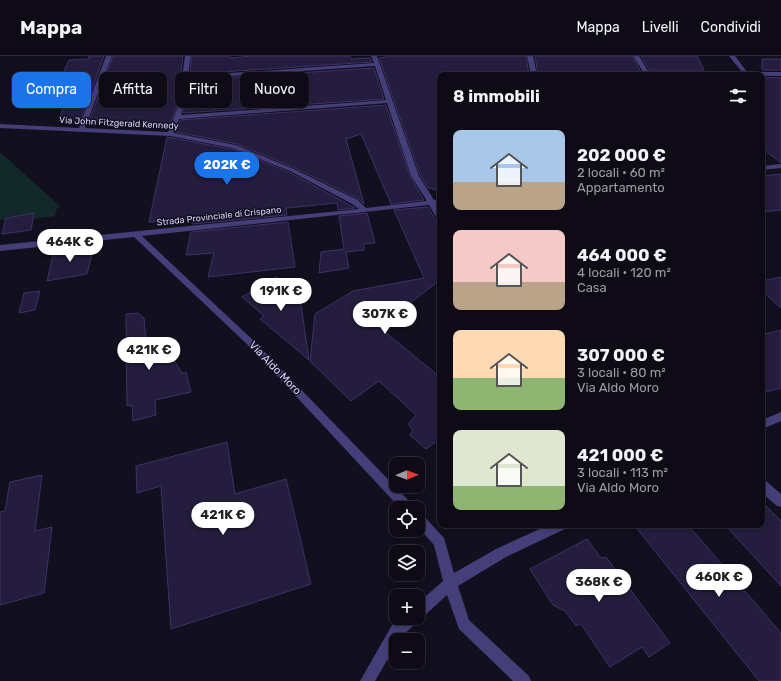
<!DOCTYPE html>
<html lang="it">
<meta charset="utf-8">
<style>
body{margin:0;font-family:Rubik,sans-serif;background:#171420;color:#f1f3f6;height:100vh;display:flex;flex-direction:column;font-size:15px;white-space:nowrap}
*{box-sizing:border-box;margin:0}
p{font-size:13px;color:#9b9ba1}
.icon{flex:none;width:22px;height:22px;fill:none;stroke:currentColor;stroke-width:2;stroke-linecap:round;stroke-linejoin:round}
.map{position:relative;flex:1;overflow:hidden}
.details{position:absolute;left:437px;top:16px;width:328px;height:456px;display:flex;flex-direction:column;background:#0e0b17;border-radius:8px;box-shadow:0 2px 6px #0003,0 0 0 1px #2e2b36}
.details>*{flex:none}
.hud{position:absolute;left:12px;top:16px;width:365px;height:36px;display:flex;gap:8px}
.needle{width:26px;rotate:89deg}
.controls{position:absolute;left:389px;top:401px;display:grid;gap:8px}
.controls a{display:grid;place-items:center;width:36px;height:36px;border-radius:8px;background:#0e0b17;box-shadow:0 2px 6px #0003,0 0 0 1px #2e2b36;font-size:20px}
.price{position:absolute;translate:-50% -34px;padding:0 9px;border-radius:14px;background:#fff;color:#222;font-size:13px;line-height:26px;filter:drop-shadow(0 1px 2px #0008)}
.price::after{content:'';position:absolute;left:50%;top:24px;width:12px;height:9px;margin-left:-6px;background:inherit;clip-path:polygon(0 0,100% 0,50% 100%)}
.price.current{background:#1a73e8;color:#fff}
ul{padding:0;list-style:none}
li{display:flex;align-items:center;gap:12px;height:100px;padding:0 16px}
li span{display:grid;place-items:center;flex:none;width:112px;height:80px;border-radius:8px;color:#555}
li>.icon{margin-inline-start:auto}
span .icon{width:48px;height:48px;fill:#fffc;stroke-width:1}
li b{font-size:17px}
h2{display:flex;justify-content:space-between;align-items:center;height:48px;padding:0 16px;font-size:17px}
.pill{padding:0 14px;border-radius:8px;background:#0e0b17;box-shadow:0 2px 6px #0003,0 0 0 1px #2e2b36;font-size:14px;line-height:36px}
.pill.current{background:#1a73e8;color:#fff}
header{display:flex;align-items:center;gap:24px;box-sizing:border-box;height:56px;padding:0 20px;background:#0e0b17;border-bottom:1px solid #2e2b36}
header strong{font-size:19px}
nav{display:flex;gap:22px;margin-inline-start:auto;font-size:14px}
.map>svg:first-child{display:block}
.green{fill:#132828}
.building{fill:#251d3e;stroke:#3e3267}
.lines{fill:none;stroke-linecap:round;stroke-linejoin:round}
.minor{fill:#443f78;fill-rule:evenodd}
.labels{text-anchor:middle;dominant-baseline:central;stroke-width:3;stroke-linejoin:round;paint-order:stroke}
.far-street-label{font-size:9px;fill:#d8d2fa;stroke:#120f1f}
.street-label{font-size:11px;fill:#d8d2fa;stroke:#120f1f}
</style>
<header>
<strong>Mappa</strong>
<nav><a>Mappa</a><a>Livelli</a><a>Condividi</a></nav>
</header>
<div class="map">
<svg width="781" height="625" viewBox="0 0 781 625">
<rect width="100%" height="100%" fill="#120f1f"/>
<!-- green -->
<path class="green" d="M0 96 61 151 57 152 55 160 33 163 34 157 6 161 5 164H0Z"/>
<!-- building -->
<g class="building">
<path d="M89 0H104L81 64 59 65 63 51 48 52 69 4 89 3Z"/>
<path d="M113 0H183L177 50 170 67 143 70 97 67 98 63H90Z"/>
<path d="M192 0H230V2L252 0H350L351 3 370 2 372 6 190 18Z"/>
<path d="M386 0H526L529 19H440V135L428 132 420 119 379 2 387 1Z"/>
<path d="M535 0H632L641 16H639L642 19H538Z"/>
<path d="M641 0H697L704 14H649Z"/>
<rect x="762" y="3" width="19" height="11"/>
<path d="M374 12 384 43 183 57 185 50 188 24Z"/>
<path d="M762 21 781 22V107L762 92Z"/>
<path d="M386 49 410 120 424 144 391 148 361 78 346 83 364 148 359 143 295 112 237 88 176 76 180 64Z"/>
<path d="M167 81 232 93 289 116 355 152 338 154 337 147 286 152 287 159 192 168 193 162 149 166Z"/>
<path d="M781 118V154L762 156V120Z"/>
<path d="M428 151 440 172V224L379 271 440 321V383L426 393 410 379 413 374 408 368 416 359 379 325 351 345 310 305 315 258 353 235 424 222 394 154Z"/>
<path d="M34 157 31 174 2 178 6 162Z"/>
<path d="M367 157 375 187 364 188V194L346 196 349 212 319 217 321 196 344 193 339 160Z"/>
<path d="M288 166 295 211 208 221 214 197 186 199 191 176Z"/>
<path d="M94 190 87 218 47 225 54 194Z"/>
<path d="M276 221 300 242 309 304 260 263 264 260 242 241Z"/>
<path d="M781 221V252L762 235V225Z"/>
<path d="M40 235 35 254 19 257 24 237Z"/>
<path d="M138 257 144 262 146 286 165 292 166 301 171 300 182 317 186 316 191 336 155 344 156 359 133 365 132 349 127 350 126 258Z"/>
<path d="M781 274V332L762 337V279Z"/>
<path d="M227 386 235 438 286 423 311 528 171 573 161 430 137 437 136 410Z"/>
<path d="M42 419 35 475 52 471 44 537 0 549V456L5 455 10 426Z"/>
<path d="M762 446 781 465V530L725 469H762Z"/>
<path d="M634 469H688L781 577V625H759Z"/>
<path d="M587 483 601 502 606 501 670 587 649 601 642 591 610 611 581 568 576 570 565 555 553 549 530 513Z"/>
</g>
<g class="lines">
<!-- minor -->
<g class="minor">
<path d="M106 0H112L85 72 168 76 178 50 185 0H191L188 20 374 7 371 0H377L419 120 434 144H440V148L436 149 440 155V163H437L429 149 142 180 258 289 412 448 414 452H400L252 293 134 181 0 195V189L359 153 352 148 290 115 232 92 170 80 0 72V68L79 72ZM375 10 386 44 181 59 184 50 187 23ZM387 47 411 120 427 145 366 152 358 144 294 113 236 89 174 77 179 63Z"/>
<path d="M527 0H533L537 19H531Z"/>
<path d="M633 0H639L648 15 742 16 729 0H735L747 16H781V20L645 19Z"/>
<path d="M781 108V112L762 114V110Z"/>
<path d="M781 356V365L762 373V364Z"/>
<path d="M762 424 766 425 781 438V451L777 450 762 437Z"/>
<path d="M418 456 422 458 444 482 454 517 496 493 548 469H567L565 473 506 501 458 530 469 564 529 620 531 625H513L459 573 447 539 423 561 418 563C414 572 404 576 399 584H396V589L375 625H360L392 569 400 562H418V547L443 525 434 489 418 471Z"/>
</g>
</g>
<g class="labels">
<!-- far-street labels -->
<g class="far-street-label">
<text transform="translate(119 67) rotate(3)">Via John Fitzgerald Kennedy</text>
<text transform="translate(219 160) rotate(-6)">Strada Provinciale di Crispano</text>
</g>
<!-- street labels -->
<g class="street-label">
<text transform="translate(275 312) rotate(46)">Via Aldo Moro</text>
</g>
</g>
</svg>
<div class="controls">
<a><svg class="needle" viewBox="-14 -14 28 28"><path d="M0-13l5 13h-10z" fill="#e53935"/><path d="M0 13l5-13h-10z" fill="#9b9ba1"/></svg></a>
<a><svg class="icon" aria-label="locate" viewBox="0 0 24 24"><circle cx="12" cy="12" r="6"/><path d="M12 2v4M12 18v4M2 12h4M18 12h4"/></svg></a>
<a><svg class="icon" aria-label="layers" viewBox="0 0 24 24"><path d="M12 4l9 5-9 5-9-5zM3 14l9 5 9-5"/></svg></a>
<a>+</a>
<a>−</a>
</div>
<b class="price current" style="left:227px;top:130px">202K €</b>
<b class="price" style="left:70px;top:207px">464K €</b>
<b class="price" style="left:281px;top:256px">191K €</b>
<b class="price" style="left:385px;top:279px">307K €</b>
<b class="price" style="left:149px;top:315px">421K €</b>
<b class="price" style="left:223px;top:480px">421K €</b>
<b class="price" style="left:719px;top:542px">460K €</b>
<b class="price" style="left:599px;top:547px">368K €</b>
<div class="hud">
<a class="pill current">Compra</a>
<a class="pill">Affitta</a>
<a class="pill">Filtri</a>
<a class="pill">Nuovo</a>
</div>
<section class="details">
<h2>8 immobili<svg class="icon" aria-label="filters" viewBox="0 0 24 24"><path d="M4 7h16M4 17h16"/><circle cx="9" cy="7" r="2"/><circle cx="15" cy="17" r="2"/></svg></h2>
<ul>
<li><span style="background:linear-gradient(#a9c7e8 65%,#b9a48a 0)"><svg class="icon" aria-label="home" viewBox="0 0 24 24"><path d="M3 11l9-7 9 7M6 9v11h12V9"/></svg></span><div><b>202 000 €</b><p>2 locali · 60 m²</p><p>Appartamento</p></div></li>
<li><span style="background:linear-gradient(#f6c9c9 65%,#b9a48a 0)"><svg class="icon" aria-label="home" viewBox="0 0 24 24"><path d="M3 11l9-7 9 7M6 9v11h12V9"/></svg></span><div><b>464 000 €</b><p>4 locali · 120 m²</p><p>Casa</p></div></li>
<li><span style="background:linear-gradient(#ffd9b3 60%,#8fb573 0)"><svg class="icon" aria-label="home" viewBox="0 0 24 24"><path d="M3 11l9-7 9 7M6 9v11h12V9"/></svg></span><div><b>307 000 €</b><p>3 locali · 80 m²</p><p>Via Aldo Moro</p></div></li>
<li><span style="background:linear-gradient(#dfe7d0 70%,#8fb573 0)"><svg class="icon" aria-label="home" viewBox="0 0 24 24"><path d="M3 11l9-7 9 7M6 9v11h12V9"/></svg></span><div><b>421 000 €</b><p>3 locali · 113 m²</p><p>Via Aldo Moro</p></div></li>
</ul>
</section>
</div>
